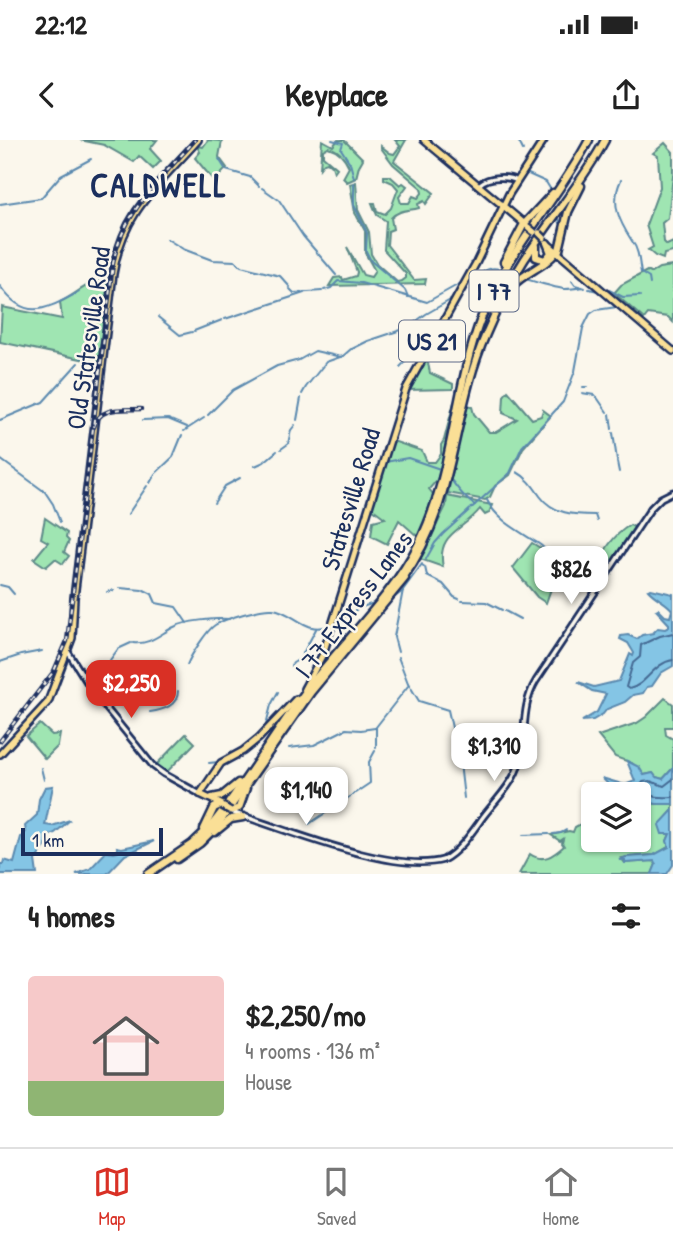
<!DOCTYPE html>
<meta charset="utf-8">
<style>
body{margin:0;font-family:"Patrick Hand",sans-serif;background:#f6f6f6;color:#222;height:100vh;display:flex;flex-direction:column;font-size:26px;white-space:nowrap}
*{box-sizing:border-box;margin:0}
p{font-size:23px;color:#767676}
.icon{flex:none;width:38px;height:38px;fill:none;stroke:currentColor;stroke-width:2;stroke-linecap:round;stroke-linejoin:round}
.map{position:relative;height:734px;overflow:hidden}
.panel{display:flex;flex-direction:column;background:#fff;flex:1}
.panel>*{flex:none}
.fabs{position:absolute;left:581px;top:642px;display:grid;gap:14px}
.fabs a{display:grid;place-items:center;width:70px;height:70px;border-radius:7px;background:#fff;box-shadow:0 2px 5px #0004;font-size:35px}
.scale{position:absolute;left:21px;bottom:18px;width:142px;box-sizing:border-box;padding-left:7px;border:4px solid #1b2f5e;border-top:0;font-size:19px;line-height:24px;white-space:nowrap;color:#1b2f5e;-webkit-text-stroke:5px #fbf7ec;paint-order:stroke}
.price{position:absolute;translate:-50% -60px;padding:0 16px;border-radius:14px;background:#fff;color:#222;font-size:23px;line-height:46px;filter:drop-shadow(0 2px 4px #0008)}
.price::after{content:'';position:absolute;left:50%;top:42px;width:21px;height:16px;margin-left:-10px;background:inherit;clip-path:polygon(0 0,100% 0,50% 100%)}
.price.selected{background:#d93025;color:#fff}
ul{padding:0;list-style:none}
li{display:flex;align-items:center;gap:21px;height:175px;padding:0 28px}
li+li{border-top:2px solid #e0e0e0}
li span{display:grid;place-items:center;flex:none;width:196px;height:140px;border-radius:7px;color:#555}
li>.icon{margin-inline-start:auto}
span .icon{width:84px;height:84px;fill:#fffc;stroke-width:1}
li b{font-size:30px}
h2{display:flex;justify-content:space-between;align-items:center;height:84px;padding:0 28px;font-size:30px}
.status{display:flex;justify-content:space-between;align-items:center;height:49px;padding:0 35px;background:#fff;direction:ltr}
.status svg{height:19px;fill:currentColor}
header{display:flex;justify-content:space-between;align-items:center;height:91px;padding:0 28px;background:#fff;font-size:32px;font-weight:700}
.dock{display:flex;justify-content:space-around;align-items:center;height:98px;border-top:2px solid #e0e0e0;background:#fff;font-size:19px;color:#767676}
.dock a{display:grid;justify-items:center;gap:4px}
.dock .selected{color:#d93025}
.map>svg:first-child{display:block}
.green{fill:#9fe5b2;stroke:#5d8a88;stroke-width:2}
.water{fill:#84c5e5;stroke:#5a89af;stroke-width:2}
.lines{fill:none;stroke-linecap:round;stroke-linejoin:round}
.shore{stroke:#456b94;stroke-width:2}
.stream{stroke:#5a89af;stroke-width:2}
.secondary-casing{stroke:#1b2f5e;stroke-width:9}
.primary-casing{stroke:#1b2f5e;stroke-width:10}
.motorway-casing{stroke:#1b2f5e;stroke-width:11}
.secondary{stroke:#fbf7ec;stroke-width:3.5}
.primary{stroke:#fadf96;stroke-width:5}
.motorway{stroke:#fadf96;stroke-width:6}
.rail-casing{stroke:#1b2f5e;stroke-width:4.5}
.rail{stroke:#fbf7ec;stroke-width:2;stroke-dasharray:5;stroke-linecap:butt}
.primary-bridge-casing{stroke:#1b2f5e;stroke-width:10;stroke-linecap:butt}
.primary-bridge{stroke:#fadf96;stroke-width:5}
.labels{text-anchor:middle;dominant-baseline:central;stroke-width:5;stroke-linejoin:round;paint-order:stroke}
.shield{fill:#fbf7ec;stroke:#5e6b89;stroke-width:2}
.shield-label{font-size:24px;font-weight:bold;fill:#1b2f5e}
.street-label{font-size:26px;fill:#1b2f5e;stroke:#fbf7ec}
.district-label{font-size:33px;font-weight:bold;letter-spacing:2px;fill:#1b2f5e;stroke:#fbf7ec}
</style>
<div class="status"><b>22:12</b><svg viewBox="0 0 49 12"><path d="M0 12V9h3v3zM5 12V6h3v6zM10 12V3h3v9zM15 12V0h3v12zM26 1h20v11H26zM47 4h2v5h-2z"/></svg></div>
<header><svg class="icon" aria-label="back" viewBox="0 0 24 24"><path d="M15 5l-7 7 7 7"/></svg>Keyplace<svg class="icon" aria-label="share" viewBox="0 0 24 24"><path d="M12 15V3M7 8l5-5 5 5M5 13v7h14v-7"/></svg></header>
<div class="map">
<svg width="673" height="734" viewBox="0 0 673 734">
<rect width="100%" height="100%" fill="#fbf7ec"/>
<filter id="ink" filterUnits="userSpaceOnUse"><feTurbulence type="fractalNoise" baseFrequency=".0143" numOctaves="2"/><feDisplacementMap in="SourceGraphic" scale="14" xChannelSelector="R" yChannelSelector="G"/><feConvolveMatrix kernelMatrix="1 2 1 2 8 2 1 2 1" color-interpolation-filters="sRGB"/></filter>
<g filter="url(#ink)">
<!-- green -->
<g class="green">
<path d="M80 0H157L150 9 161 21 153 29 139 16 134 22 104 5Z"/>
<path d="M208 0 222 1 219 17 227 28 214 41 195 18 200 12 197 6 203 7Z"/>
<path d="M322 0 333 6 338 0H344L363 19 359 26 356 38 347 42 343 38 349 27C345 17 339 10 328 7L323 10V16L337 28 334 32 332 26 327 22 324 23 320 28Z"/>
<path d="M395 0H406L394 21 434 53 426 64 424 61 418 64 419 68C409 71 399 69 391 78L393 89 388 91 387 105 414 140 426 139 425 144 329 146 334 138 342 137 343 140 356 136 357 132 347 107 363 135 371 137 375 131 365 113V91L355 73 350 44 356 42 358 70 369 92 371 114 377 124 397 142 402 141 406 138V134L384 110 386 81 377 75 372 63H375L377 71 385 74 391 68 398 49 393 43 384 39V36H390L400 45 403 43 407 46 399 57 401 63H409L413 56 418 58 422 53 421 48 393 24 381 8V6L390 13 394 14 400 6Z"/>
<path d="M665 3 673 12V36L668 78 662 83 664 102 667 105 673 102V112L664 114 663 119 655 116 648 110 653 107 646 85 660 47 658 16 653 13Z"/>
<path d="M673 126V182L668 177 648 174 644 179 614 153 621 145 647 131 651 133 659 128Z"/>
<path d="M96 141 110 144 100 223 0 202 2 167 62 179 60 162C73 156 82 147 96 141Z"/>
<path d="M424 216 427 218 430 233 453 244V249L407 250Z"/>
<path d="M508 251 532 279 541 276 543 270 551 276 523 308 510 335 495 346 490 357 485 360 448 353 467 264 472 267 474 274 489 292H496L517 279 503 273 504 256Z"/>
<path d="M454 262 441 328 437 340 429 349 433 354 422 392 417 396 399 380 387 404 371 396 373 381 385 378 369 366 393 301 422 311 427 322H435L441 314V305L444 300Z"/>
<path d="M447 356 492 365 489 373 485 375 480 369C463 391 436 393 443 427L420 419 446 366Z"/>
<path d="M45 378 67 393 66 398 69 401 64 412 69 416 63 424 55 419 46 427 34 419 48 402 41 398Z"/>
<path d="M630 385 636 388 599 441 596 432C602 412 612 396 630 385Z"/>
<path d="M532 403 542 409 554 422 553 425 562 431 552 446 546 463 537 457 513 428Z"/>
<path d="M665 558 673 564V587H665L666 595 673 599V628L663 639 656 637 653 633 644 635 632 623 615 617 598 596 637 583 646 577Z"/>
<path d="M40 584 52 595 60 594 58 606 45 619 26 596Z"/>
<path d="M186 594 195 603 165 634 155 626Z"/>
<path d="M639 659 656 664H673V670L661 684 670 694 667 701 670 706 654 715 621 718 625 723 654 721 656 724 652 734H519L530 714C543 723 553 716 564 706L562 703 563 699 560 701 551 695 569 691 573 692 575 687 588 680 593 682V700H639Z"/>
</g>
<!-- water -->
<g class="water">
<path d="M651 449 673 454V526L661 533 652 546 647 547 643 553 633 555 625 562 607 569 603 574 593 580 582 581 597 572 606 554 592 551 578 542 594 547 619 541 630 514 633 516 634 513 628 503 620 499 621 496 628 495 637 499 642 495 653 493 658 488 665 489 669 487V484L656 470 658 469 665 476 670 477 672 470C668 463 656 459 648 450Z"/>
<path d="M627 621 639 627 644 635 653 633 656 637 663 639 673 628V664H656L639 659V654H611L612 648 602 638 625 645 635 641Z"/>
<path d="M53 646 45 685 52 686 70 680 55 693 46 697V706L35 720 37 734H0V724H3L4 720 14 723 21 697 26 692 25 686 37 675 39 659 45 647Z"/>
<path d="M673 670V725L667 734H652L656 724 654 721 625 723V720H619L626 717 654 715 669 707 667 701 670 694H662L659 685Z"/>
<path d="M154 701 125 715 107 734H76L90 729 106 712 114 713 118 712 117 707 122 708Z"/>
</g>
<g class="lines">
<!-- shore -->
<g class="shore">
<path d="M673 493 660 496 641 505 640 517 633 523 626 547 629 549C647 545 653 523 673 520"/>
<path d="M673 639 664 646 650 641 643 642 638 649C647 658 661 658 673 657"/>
</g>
<!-- stream -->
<g class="stream">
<path d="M332 0 343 3 341 9 350 23 354 38"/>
<path d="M518 0 523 10"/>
<path d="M219 19 226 30 250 37 259 46"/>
<path d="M526 33 546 42 551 50"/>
<path d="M621 40C610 63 619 81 632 101 639 110 639 122 641 133L649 138 650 144"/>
<path d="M354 43V65L367 93 366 111 371 121 405 150 408 157"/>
<path d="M262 48 279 60 303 96 336 135"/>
<path d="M0 64 41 58 61 35 91 19"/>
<path d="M559 79 560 83"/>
<path d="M167 99 183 109 212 120 235 121 241 126 280 136 290 147"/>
<path d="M524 138C527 140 560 149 565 149 570 149 577 148 582 147L585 148"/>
<path d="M468 141C479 138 485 125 499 129"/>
<path d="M572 141 575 145 582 147"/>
<path d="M0 146C26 183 46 169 79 152"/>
<path d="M290 149 294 153 322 151"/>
<path d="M589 149 598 151"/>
<path d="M324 150 331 148 338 141 361 143 427 162 461 143"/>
<path d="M609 150 623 157 640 156"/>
<path d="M158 177 180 195 192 192"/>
<path d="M225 179 304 153"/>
<path d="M194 191 222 180"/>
<path d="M352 209 368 201 407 188 426 174 452 159 461 144"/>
<path d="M81 218 86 211"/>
<path d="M400 227C411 217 416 204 409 189"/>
<path d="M583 247H587"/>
<path d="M582 253 594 255"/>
<path d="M302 254 306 247 326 222 343 216 351 209"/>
<path d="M596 256 607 272"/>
<path d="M610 274 612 289"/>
<path d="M208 275 233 250 277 226 299 220 315 211 341 217"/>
<path d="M0 280 43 262 78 223"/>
<path d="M143 280 168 279 187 287"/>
<path d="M297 280 301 258"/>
<path d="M184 291 204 278"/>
<path d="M613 293 617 320"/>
<path d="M281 309 288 304 291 290 295 285"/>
<path d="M0 319 45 352 53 364 60 382"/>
<path d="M385 322 408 318 440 329"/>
<path d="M617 322 619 332"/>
<path d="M255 326 264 322 277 311"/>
<path d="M517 332C528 338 533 346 540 356 553 374 574 375 595 375L597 381"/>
<path d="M452 341C458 349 466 360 475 365"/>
<path d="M150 343 155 334 173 317 182 295"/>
<path d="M487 360C497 381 521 392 539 404 548 410 552 419 561 423L566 418 568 421"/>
<path d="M214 363 225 346 240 338"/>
<path d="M128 374 147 346"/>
<path d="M426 419 435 403 443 394 510 333 522 307 563 262 575 231 583 188 590 174 596 170 617 167"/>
<path d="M422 425 425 427 427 436 443 444 454 457 459 459"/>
<path d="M0 445 8 447 14 454"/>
<path d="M120 448 142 450"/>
<path d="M144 450 152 454 156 463 176 467 187 483"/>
<path d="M107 452 114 450"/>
<path d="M391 460 403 451"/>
<path d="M462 461 486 462 502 470"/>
<path d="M505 471 520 479"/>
<path d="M335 484 359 468 374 463"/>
<path d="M133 503C150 505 160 494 174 487 185 481 216 478 229 479"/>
<path d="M398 512 394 497 403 450 422 424"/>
<path d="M398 517 408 543 419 561 448 570 460 623 464 658"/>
<path d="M110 520 118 509 131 503"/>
<path d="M0 522 21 515 42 511"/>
<path d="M108 523 109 522"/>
<path d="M187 525C191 515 207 490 215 485 226 478 261 468 273 469 294 472 305 494 328 486"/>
<path d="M291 526 293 523 300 519 316 489"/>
<path d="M98 535 105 525"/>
<path d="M150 572C163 570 178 566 178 551"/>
<path d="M265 589 271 565 278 552"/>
<path d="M376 607V587L408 546"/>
<path d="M289 608 314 605 346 589 361 590 375 588"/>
<path d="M209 623 218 622"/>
<path d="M41 628 44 640"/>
<path d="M309 684 370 643 369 622 375 611"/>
<path d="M553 694 561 693 566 690"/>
<path d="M523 695 549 694"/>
</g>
<!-- secondary casing -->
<g class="secondary-casing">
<g id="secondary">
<path d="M480 44C489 36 508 36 517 41"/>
<path d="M68 512 94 553 153 626 164 634 200 654"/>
<path d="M234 673C284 689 393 734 443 720 460 711 472 692 483 677 494 662 511 646 517 629 528 600 519 569 536 541L651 368 661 358 673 352"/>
</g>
</g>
<!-- primary casing -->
<g class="primary-casing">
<g id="primary">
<path d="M424 0 526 85"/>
<path d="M548 104 673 211"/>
<path d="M304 549 323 514 406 249 476 123 509 54 544 0"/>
<path d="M0 614 48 562 72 498 74 458 113 134C122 72 159 44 198 0"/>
<path d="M200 654 221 623 243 611 259 598 296 559"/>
<path d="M200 654 223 665"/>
</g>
</g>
<!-- motorway casing -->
<g class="motorway-casing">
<g id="motorway">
<path d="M526 82 553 53"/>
<path d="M536 106V117L545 120 551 113 547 103"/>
<path d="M559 110 568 72 581 46"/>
<path d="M504 122 524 84"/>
<path d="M512 146C526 131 545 127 557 111"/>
<path d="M403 438C456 366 451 274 486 194 500 161 516 130 537 101 560 67 586 36 605 0"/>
<path d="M212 658 222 656 238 643"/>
<path d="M234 670 239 668 246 648"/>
<path d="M204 689 214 668 220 665"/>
<path d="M215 692 231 679 243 677"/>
<path d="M177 719 200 703 217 686 311 552 405 438"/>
<path d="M148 734 192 704 211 686C248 640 277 589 312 543 347 498 392 456 418 405 454 334 453 250 482 176 507 111 557 61 589 0"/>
</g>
</g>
<!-- secondary -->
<use href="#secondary" class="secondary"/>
<!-- primary -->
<use href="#primary" class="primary"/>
<!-- motorway -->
<use href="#motorway" class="motorway"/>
<!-- rail casing -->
<g class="rail-casing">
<g id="rail">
<path d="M94 287C100 265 123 270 141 269"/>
<path d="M0 601 54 531 67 501 113 124C122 72 162 38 195 0"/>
</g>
</g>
<!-- rail -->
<use href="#rail" class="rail"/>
<!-- primary-bridge casing -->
<g class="primary-bridge-casing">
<g id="primary-bridge">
<path d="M528 87 534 92"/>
<path d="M539 93 544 98"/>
<path d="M222 666 231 671"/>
</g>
</g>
<!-- primary-bridge -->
<use href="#primary-bridge" class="primary-bridge"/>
</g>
</g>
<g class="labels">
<!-- shield labels -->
<g class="shield">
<rect x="469.5" y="130.5" width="49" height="41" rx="5"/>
<rect x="399" y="180.5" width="66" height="41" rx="5"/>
</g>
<g class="shield-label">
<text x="494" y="151">I 77</text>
<text x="432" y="201">US 21</text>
</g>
<!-- street labels -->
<g class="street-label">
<text transform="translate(88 198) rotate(-82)">Old Statesville Road</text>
<text transform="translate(350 359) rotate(-73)">Statesville Road</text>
<text transform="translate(353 464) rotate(-53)">I 77 Express Lanes</text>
</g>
<!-- district labels -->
<g class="district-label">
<text x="159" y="45">CALDWELL</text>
</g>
</g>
</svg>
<div class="fabs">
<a><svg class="icon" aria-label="layers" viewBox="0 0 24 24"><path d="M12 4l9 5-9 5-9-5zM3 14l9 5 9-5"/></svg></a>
</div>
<div class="scale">1 km</div>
<b class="price" style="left:571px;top:466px">$826</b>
<b class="price selected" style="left:131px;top:580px">$2,250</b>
<b class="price" style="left:494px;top:643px">$1,310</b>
<b class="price" style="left:306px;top:687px">$1,140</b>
</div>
<section class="panel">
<h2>4 homes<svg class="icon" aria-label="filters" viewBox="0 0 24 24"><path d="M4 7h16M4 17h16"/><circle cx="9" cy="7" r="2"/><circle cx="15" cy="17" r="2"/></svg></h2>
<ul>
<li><span style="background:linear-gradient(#f6c9c9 75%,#8fb573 0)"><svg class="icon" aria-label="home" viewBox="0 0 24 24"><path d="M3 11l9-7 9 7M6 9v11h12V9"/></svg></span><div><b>$2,250/mo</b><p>4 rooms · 136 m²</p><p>House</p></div></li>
</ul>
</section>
<nav class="dock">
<a class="selected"><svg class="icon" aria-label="map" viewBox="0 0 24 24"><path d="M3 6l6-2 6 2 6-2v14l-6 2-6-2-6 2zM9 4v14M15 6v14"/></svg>Map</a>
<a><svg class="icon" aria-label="saved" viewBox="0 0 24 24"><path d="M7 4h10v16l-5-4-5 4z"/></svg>Saved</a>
<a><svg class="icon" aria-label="home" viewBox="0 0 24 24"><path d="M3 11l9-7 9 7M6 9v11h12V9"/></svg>Home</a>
</nav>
